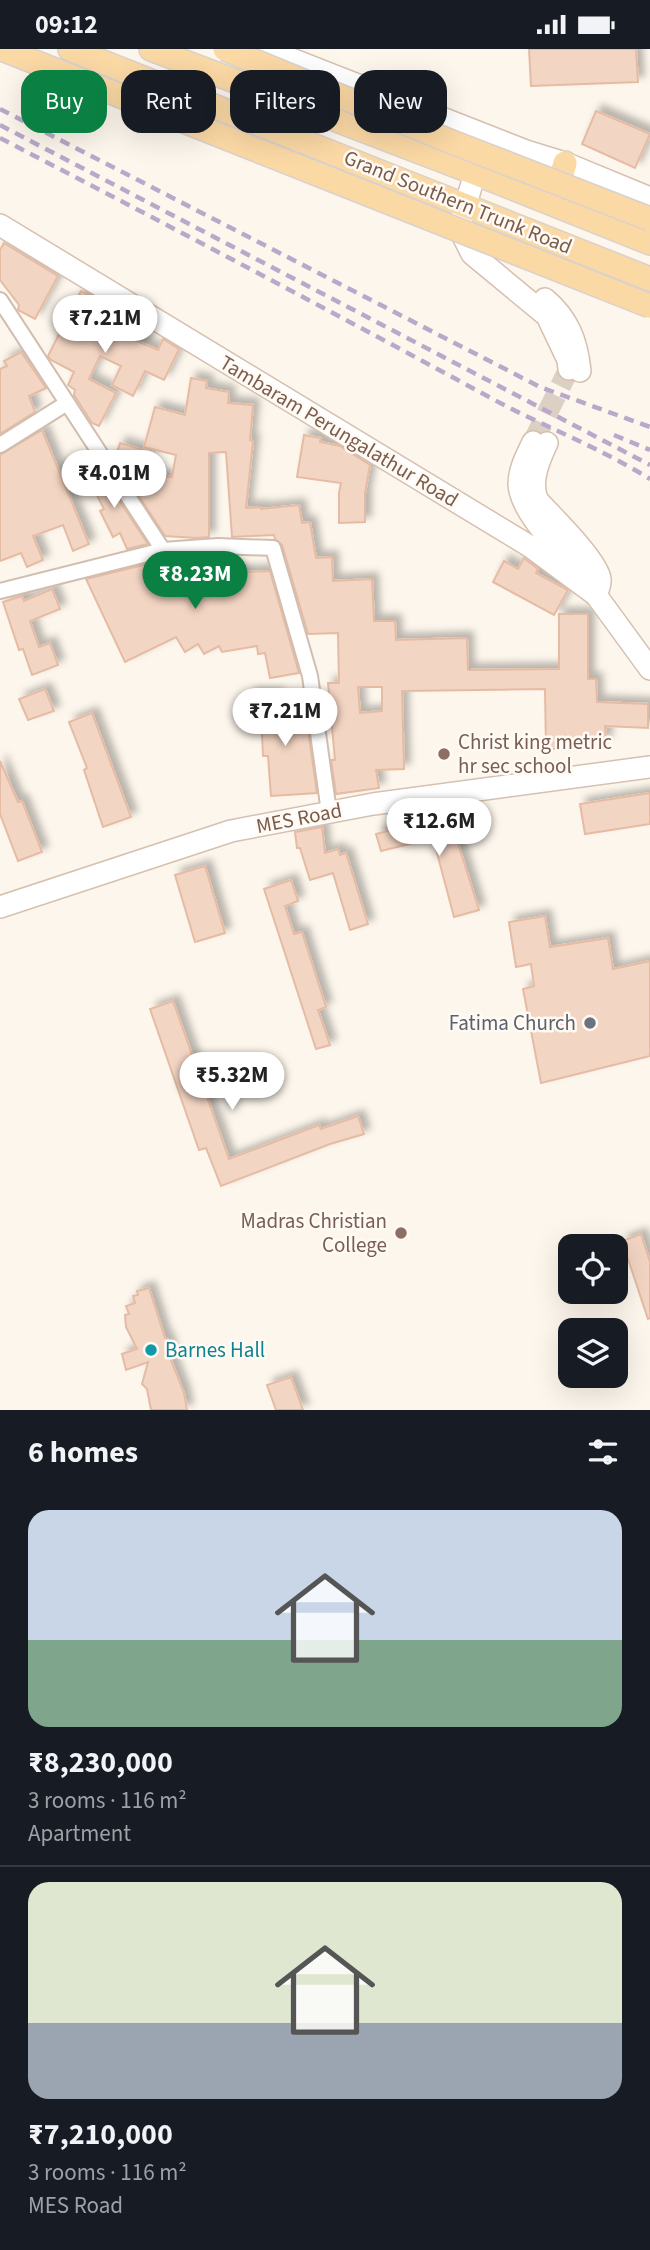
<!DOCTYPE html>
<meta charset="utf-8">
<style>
body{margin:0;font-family:"Source Sans 3",sans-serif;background:#242831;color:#f1f3f6;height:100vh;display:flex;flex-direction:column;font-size:26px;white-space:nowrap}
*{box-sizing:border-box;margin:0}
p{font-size:23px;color:#9ea1a6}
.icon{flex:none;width:38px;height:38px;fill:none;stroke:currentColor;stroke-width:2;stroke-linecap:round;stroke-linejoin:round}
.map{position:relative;height:1361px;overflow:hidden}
.side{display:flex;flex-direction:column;background:#171b24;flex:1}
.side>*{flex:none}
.banner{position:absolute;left:21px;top:21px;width:609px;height:63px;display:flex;gap:14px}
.controls{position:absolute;left:558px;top:1185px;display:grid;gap:14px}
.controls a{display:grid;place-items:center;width:70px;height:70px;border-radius:14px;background:#171b24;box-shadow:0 7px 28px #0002;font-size:35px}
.price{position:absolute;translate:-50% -60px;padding:0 16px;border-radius:24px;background:#fff;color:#222;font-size:23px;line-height:46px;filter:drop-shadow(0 2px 4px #0008)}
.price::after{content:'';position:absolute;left:50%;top:42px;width:21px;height:16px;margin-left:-10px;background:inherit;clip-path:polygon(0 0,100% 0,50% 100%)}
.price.active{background:#0b8043;color:#fff}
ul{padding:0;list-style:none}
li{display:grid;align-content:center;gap:14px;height:371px;padding:0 28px}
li+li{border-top:2px solid #363941}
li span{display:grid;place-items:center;height:217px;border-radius:21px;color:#555}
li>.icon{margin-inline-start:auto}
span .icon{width:126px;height:126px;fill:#fffc;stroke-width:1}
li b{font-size:30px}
h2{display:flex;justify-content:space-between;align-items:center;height:84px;padding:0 28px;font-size:30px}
.chip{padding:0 24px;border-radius:21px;background:#171b24;box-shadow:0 7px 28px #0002;font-size:24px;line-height:63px}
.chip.active{background:#0b8043;color:#fff}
.status{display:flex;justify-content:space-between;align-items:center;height:49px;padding:0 35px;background:#171b24;direction:ltr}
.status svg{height:19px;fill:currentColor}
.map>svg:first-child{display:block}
.building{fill:#f3d5c3;stroke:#e6bba3;stroke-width:2;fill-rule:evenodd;filter:url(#shadow)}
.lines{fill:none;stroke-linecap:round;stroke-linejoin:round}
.secondary-tunnel{stroke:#dcd0c4;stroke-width:21;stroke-dasharray:21 10;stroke-linecap:butt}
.street-casing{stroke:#d1beb0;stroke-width:18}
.secondary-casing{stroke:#d6c0b0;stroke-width:24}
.primary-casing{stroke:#dad1cd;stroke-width:26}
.street{stroke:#fff;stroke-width:14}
.secondary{stroke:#fff;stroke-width:21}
.primary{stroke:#fbd9a5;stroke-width:23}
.rail{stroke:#b9a8c9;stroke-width:4.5;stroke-dasharray:10 7;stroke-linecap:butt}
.primary-bridge-casing{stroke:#dad1cd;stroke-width:26;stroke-linecap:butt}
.primary-bridge{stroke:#fbd9a5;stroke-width:23}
.education-dot{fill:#8d6e63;stroke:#fffaf3;stroke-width:2.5}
.worship-dot{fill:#6b7280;stroke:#fffaf3;stroke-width:2.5}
.culture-dot{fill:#0f9aa8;stroke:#fffaf3;stroke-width:2.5}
.labels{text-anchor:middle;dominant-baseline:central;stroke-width:5;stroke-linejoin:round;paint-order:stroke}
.street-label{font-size:21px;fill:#7a5c4d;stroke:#fffaf3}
.education-label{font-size:21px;fill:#785e54;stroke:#fffaf3;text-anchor:start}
.worship-label{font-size:21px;fill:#5b616d;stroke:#fffaf3;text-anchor:end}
.culture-label{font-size:21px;fill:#0d838f;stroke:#fffaf3;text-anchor:start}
</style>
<div class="status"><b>09:12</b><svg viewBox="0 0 49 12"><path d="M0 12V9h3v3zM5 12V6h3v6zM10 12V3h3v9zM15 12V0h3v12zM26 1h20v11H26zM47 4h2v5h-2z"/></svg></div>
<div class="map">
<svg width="650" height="1361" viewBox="0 0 650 1361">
<defs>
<filter id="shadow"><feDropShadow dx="6" dy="-6" stdDeviation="3.5" flood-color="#0004"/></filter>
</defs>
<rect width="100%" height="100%" fill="#fdf6ec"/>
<!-- building -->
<g class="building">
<path d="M529 0H636L638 33 531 37Z"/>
<path d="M596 62 650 85 635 119 582 95Z"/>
<path d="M4 194 58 227 35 270 18 261 19 256 0 231V201Z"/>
<path d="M81 242 105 255 103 258 134 273 127 288 158 301 163 290 179 300 164 331 145 322 133 347 112 336 121 317 100 307 89 330 116 344 99 377 92 374 74 346 75 341 68 336 74 323 51 311 48 307Z"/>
<path d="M21 303 46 339 29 347 35 363 0 385V320L7 317 4 312Z"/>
<path d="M191 329 207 332 206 339 229 343 228 354 253 356 250 391 253 392 246 459 261 458V460L299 456 302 474 310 473 316 509 332 508 333 532 372 530 374 572H395L396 591 467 589 468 621 559 620V565H588V630H596L597 653 648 655V679L605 677 606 692 570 694V700H546L545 640 402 642 404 720 376 721 379 739 336 745 331 711H335L328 634H339L338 584 308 585 282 496 275 490 274 486 232 488 226 403 209 404V488L196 489 165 487 133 438V419L118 414 115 410 120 394 150 403 143 427 172 428 176 406 144 398 155 358 185 366ZM358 638H382V662L360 664Z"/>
<path d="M42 381 89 495 73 502 63 476 33 487 43 511 27 518 21 504 0 512V406Z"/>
<path d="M304 386 321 389 320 393 340 397 370 416 365 444V473L339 474V444L341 434 297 428Z"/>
<path d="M94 413 134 474 148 495 127 500 120 484 113 488 100 462 104 460 83 419Z"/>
<path d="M213 507 214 524 270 522 299 624 270 629 265 604 258 605 257 597 222 603 219 597 204 605 198 595 185 603 176 588 125 613 86 530 168 510 176 526 197 525V508Z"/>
<path d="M524 509 538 520 536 524 568 541 554 566 493 533 504 512 518 520Z"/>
<path d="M52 540 60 560 30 572 39 598 50 594 58 616 32 626 23 600 19 601 3 553 22 547 24 552Z"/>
<path d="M45 640 54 662 28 671 19 650Z"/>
<path d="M249 646H277L276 667H306L317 744 271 747 268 707H263L261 665H249Z"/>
<path d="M92 664 131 768 103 778 84 721 87 719 69 673Z"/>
<path d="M0 712 18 753 22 752 42 803 18 812 0 765Z"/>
<path d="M650 744V775L585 785 580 755Z"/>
<path d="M449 766 479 861 454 868 433 789 381 802 376 785Z"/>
<path d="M322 778 325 804 338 800 340 806 346 804 368 875 350 881 333 824 310 831 300 799H297L295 783Z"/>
<path d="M205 817 225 884 195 893 175 826Z"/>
<path d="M291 831 298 852 285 857 294 885 302 883 326 958 318 961 330 996 316 1000 264 840Z"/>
<path d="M545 867 550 898 608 889 613 920 650 912V1007L541 1034 523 940 534 937 531 915 516 918 509 873Z"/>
<path d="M173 952 229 1110 319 1076 321 1080 358 1067 364 1085 330 1095 221 1137 206 1099 199 1101 150 960Z"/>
<path d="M641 1185 650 1213V1269L648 1270 622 1192Z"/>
<path d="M149 1239 165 1289H167L171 1303 169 1306 184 1344 187 1361H151L147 1340 142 1335 148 1313 126 1321 122 1305 137 1300 126 1278 125 1266 129 1265 126 1257 135 1254 133 1247 138 1246 137 1242Z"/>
<path d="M291 1328 303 1361H276L267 1336Z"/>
</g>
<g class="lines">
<!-- secondary-tunnel -->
<path class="secondary-tunnel" d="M533 393 569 320"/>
<!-- street casing -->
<g class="street-casing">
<g id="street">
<path d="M0 251 163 501 0 542"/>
<path d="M0 396 67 354"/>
<path d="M163 501 218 497 273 499 310 627 329 763"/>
</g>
</g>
<!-- secondary casing -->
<g class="secondary-casing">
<g id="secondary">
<path d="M266 0 526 102 565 114 650 149"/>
<path d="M475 124 459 179 472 205 547 267 568 311 569 320"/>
<path d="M0 176 531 498 596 546 650 620"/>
<path d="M545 250C569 270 577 293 580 322"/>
<path d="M533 393C527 406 519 420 519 435 520 463 560 501 579 522"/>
<path d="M547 394C539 411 529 434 538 452 552 467 598 512 600 530 601 535 598 541 596 546"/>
<path d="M0 858 231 782 373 755 650 718"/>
</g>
</g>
<!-- primary casing -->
<g class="primary-casing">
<g id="primary">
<path d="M70 0 650 230"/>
<path d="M151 0 475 124 650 194"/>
<path d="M554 152 565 114"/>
</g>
</g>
<!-- street -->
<use href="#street" class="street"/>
<!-- secondary -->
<use href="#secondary" class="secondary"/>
<!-- primary -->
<use href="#primary" class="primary"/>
<!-- rail -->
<g class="rail">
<path d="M0 60 540 338 650 378"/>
<path d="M0 76 650 416"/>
<path d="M0 89C164 174 327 260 489 348 542 377 599 398 650 430"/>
<path d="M614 386 650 401"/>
</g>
<!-- primary-bridge casing -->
<g class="primary-bridge-casing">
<g id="primary-bridge">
<path d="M2 0 650 257"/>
<path d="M225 0 452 93 650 170"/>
</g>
</g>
<!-- primary-bridge -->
<use href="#primary-bridge" class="primary-bridge"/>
</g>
<!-- markers -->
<g class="education-dot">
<circle cx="444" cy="705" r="7"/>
<circle cx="401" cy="1184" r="7"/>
</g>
<circle class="worship-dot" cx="590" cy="974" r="7"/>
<circle class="culture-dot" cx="151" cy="1301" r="7"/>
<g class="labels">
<!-- street labels -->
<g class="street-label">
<text transform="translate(458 153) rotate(22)">Grand Southern Trunk Road</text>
<text transform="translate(339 382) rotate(31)">Tambaram Perungalathur Road</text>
<text transform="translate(299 769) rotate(-11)">MES Road</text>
</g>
<!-- education labels -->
<g class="education-label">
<text x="458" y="693">Christ king metric<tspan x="458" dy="24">hr sec school</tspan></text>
<text x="387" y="1172" text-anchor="end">Madras Christian<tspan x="387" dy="24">College</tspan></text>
</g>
<!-- worship labels -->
<g class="worship-label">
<text x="576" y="974">Fatima Church</text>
</g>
<!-- culture labels -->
<g class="culture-label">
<text x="165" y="1301">Barnes Hall</text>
</g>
</g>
</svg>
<div class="controls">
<a><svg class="icon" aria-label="locate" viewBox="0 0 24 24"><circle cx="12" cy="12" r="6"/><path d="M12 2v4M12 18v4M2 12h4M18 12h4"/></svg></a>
<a><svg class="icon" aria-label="layers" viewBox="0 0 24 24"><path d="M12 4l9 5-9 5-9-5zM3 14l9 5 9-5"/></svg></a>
</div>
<b class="price" style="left:105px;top:306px">₹7.21M</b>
<b class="price" style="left:114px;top:461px">₹4.01M</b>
<b class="price active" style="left:195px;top:562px">₹8.23M</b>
<b class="price" style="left:285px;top:699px">₹7.21M</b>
<b class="price" style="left:439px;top:809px">₹12.6M</b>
<b class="price" style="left:232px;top:1063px">₹5.32M</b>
<div class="banner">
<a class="chip active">Buy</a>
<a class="chip">Rent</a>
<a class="chip">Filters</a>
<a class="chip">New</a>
</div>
</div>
<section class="side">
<h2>6 homes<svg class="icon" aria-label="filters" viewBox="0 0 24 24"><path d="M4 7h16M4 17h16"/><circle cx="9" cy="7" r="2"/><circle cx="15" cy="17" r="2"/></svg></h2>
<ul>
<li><span style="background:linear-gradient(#c9d6e8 60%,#7fa58c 0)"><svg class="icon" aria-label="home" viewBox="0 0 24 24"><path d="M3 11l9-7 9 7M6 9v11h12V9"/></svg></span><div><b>₹8,230,000</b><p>3 rooms · 116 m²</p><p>Apartment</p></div></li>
<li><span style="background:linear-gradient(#dfe7d0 65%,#9aa5b1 0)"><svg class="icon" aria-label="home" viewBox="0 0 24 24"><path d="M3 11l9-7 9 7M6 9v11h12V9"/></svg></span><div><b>₹7,210,000</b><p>3 rooms · 116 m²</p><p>MES Road</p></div></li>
</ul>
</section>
